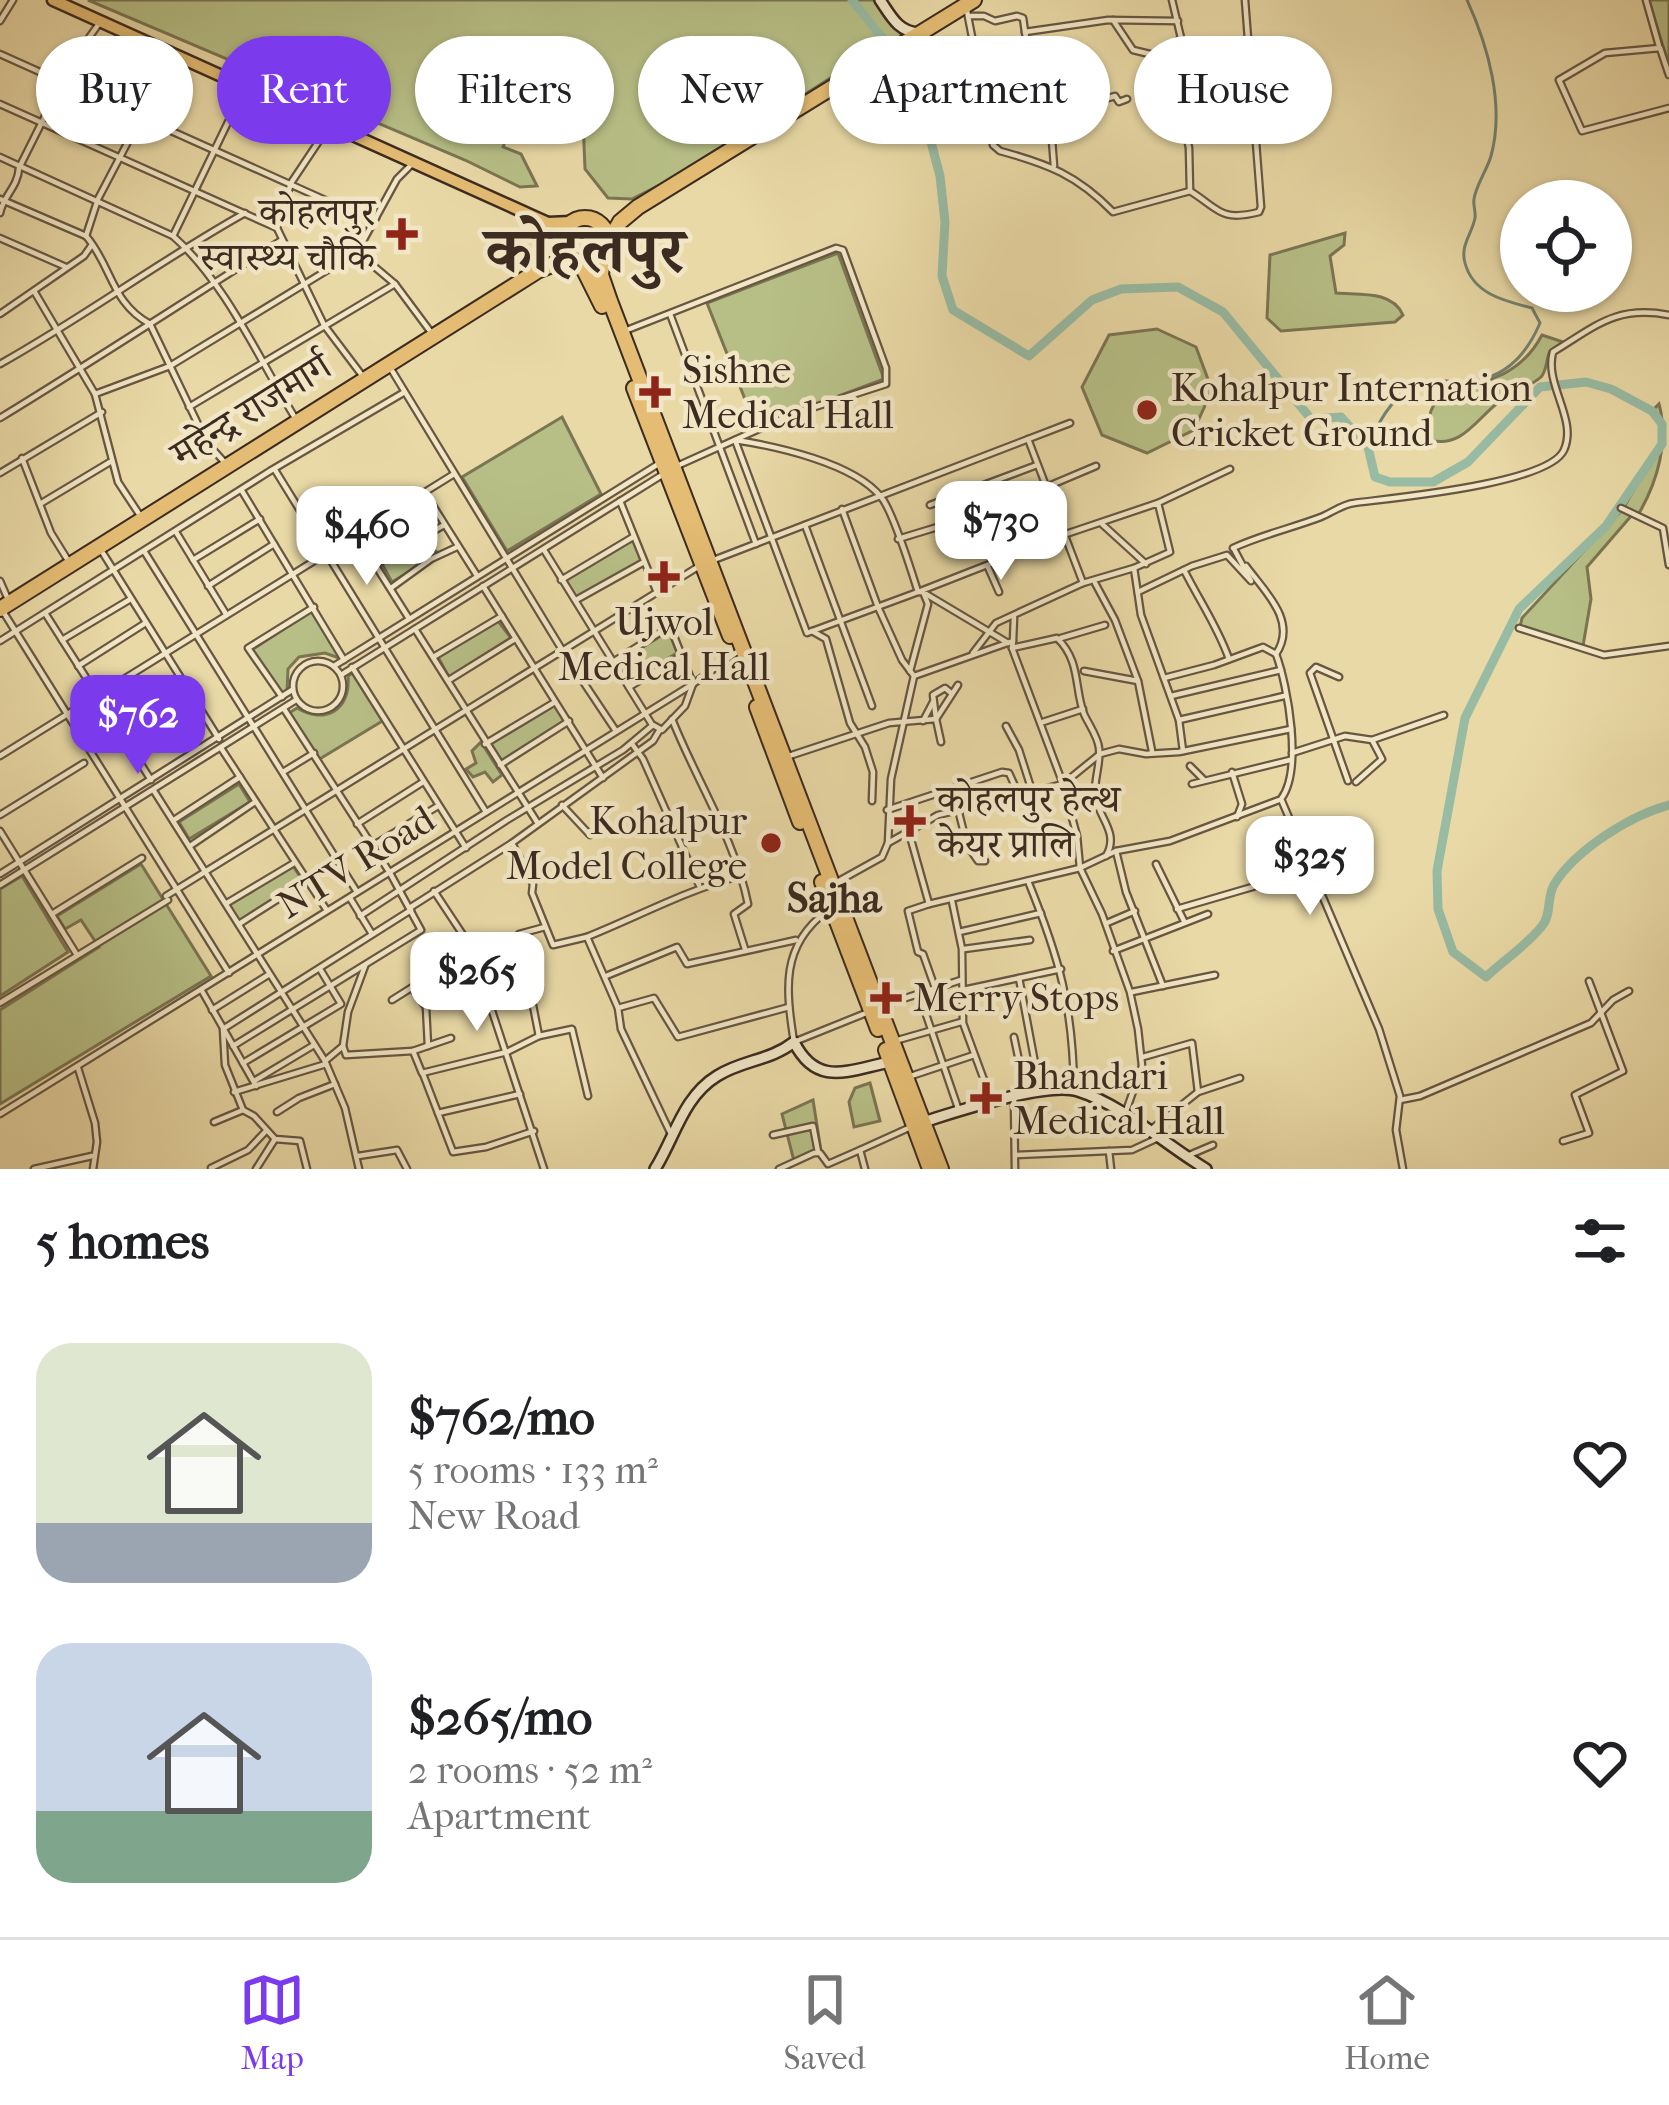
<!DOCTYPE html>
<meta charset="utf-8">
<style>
body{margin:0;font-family:"IM FELL French Canon","Noto Serif Devanagari",serif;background:#f6f6f6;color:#202124;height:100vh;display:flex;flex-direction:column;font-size:45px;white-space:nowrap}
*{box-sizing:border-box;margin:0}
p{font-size:39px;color:#757577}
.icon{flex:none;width:66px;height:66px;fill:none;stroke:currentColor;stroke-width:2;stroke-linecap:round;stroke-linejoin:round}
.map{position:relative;height:1169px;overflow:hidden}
.drawer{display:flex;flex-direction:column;background:#fff;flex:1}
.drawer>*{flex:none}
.banner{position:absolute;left:36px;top:36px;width:1599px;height:108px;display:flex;gap:24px}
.fabs{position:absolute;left:1500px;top:180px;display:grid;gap:24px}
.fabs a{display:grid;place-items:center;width:132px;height:132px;border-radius:50%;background:#fff;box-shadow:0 3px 9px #0004;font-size:60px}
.price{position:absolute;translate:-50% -102px;padding:0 27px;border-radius:24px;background:#fff;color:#222;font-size:39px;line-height:78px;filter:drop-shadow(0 3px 6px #0008)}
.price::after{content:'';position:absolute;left:50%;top:72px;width:36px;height:27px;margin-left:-18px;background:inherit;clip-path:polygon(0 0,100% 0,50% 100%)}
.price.selected{background:#7c3aed;color:#fff}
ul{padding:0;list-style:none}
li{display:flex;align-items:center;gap:36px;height:300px;padding:0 36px}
li span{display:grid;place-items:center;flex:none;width:336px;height:240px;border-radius:36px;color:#555}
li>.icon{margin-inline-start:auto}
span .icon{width:144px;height:144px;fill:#fffc;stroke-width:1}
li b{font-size:51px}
h2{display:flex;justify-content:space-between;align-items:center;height:144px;padding:0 36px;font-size:51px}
.pill{padding:0 42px;border-radius:54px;background:#fff;box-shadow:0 3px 9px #0004;font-size:42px;line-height:108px}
.pill.selected{background:#7c3aed;color:#fff}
.tab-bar{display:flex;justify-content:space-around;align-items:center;height:168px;border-top:3px solid #e0e0e0;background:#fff;font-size:33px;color:#757577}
.tab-bar a{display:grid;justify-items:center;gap:6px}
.tab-bar .selected{color:#7c3aed}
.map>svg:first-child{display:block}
.green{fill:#b7bf86;stroke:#7a7553;stroke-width:3}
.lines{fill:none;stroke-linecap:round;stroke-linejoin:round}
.stream{stroke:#73816f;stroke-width:3}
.river{stroke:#98bba3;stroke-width:9}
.street-casing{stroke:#675642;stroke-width:9}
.secondary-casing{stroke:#3c2b20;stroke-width:14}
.primary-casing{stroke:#3c2b20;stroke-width:15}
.highway-casing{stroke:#3c2b20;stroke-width:18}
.street{stroke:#f1e6c5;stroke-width:4.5}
.secondary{stroke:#f1e6c5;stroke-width:9}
.primary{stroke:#e4bc73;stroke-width:10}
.highway{stroke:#e4bc73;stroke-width:14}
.poi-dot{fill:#8f2418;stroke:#f1e6c5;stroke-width:4.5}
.labels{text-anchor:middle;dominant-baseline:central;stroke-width:9;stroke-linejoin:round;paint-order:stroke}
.poi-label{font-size:39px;fill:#3c2b20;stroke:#f1e6c5;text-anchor:start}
.street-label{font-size:39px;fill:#3c2b20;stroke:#f1e6c5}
.neighbourhood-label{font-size:42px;font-weight:bold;fill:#3c2b20;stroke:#f1e6c5}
.town-label{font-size:63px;font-weight:bold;fill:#3c2b20;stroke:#f1e6c5}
</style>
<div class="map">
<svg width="1669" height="1169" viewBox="0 0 1669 1169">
<rect width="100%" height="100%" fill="#e9d9a6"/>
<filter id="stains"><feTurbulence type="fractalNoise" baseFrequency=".00167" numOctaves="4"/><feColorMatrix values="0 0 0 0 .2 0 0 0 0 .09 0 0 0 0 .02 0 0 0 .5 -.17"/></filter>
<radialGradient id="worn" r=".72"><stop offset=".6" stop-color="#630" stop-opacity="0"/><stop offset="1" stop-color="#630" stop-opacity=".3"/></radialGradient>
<!-- green -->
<g class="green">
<path d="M88 0H882L905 41 855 62 683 173 632 199 608 198 585 169 582 95 564 68C534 91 516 112 503 147L521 154 537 186 520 187 465 160Z"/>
<path d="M1649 0H1669V66Z"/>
<path d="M1345 233 1344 245 1330 256 1336 293C1359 295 1392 290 1403 315L1395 322 1281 331 1267 318 1270 255Z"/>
<path d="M838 253 884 379 756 427 707 303Z"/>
<path d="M1157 329 1196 347 1212 390 1194 430 1147 453 1102 435 1082 387 1109 335Z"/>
<path d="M1542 335 1563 342 1550 351C1546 359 1547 371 1541 377 1531 386 1512 393 1500 401 1477 418 1462 449 1430 440 1423 418 1434 401 1449 385 1489 386 1523 371 1542 335Z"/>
<path d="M1659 404C1669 441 1658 481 1638 515L1624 507 1663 439 1664 426 1653 410Z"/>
<path d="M562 417 601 494 507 551 462 477Z"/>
<path d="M1622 510 1632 515 1587 567 1591 599 1583 646 1520 627 1522 618Z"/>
<path d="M634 536 644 562 574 601 561 580Z"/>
<path d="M427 540 438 554 392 582 382 564Z"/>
<path d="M311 611 342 659 325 653 299 657 288 669 287 692 281 695 250 651Z"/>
<path d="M498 621 511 638 449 677 438 657Z"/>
<path d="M669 631 677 653 628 682 617 663Z"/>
<path d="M354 672 384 720 318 760 289 713 297 708C325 725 351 710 348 676Z"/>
<path d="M181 687 192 706 129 744 118 726Z"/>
<path d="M555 703 567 721 501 764 487 744Z"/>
<path d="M481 742 502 775 493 782 485 772 473 777 466 769 476 763 472 751Z"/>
<path d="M239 784 250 802 189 839 179 822Z"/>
<path d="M141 864 211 976 0 1104V1010L99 947 81 920 65 929 57 916Z"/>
<path d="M293 866 303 881 239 922 229 904Z"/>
<path d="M22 876 68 952 0 996V889Z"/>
<path d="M870 1083 880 1121 854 1127 849 1102 855 1088Z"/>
<path d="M813 1100 821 1151 794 1161 782 1114Z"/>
</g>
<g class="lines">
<!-- stream -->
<path class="stream" d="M1368 447C1380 417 1397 387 1432 381 1441 379 1452 382 1461 382 1502 381 1525 358 1540 323L1532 308C1505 301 1473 294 1465 263 1460 245 1472 234 1475 218 1476 212 1473 206 1474 199 1476 185 1487 170 1491 156 1505 105 1488 46 1467 0"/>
<!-- river -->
<path class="river" d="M852 0 900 60 917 89 940 176 945 222 942 276 953 310 1029 356 1092 300 1121 289 1178 287 1223 312 1311 419 1341 417 1368 447 1375 477 1390 482H1433L1468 462 1540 387 1586 382 1611 389 1652 411 1662 424V444L1606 526 1519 609 1465 718 1437 871 1438 909 1453 952 1486 977C1504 960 1527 945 1542 926 1552 915 1546 896 1555 883 1577 849 1631 815 1669 805"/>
<!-- street casing -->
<g class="street-casing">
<g id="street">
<path d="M1646 0 1659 46"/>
<path d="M966 6 993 145 1000 151C1048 164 1077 175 1113 212L1190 191C1219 209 1220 222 1259 212L1261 207 1245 0"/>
<path d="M971 16H984L995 21 1017 16 1023 18 1025 32 1108 20 1178 21"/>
<path d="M1113 20 1133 50 1154 55 1167 52 1172 62 1189 148 1190 191"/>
<path d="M0 21 13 0"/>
<path d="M1025 32 1040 107 1052 140 1054 166"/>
<path d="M1167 52 1181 38 1172 0"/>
<path d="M0 54 354 213 376 218"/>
<path d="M173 56 98 199 86 236C112 266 111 303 150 324L207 443 227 465"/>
<path d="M1031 70 1071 65 1092 58"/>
<path d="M1669 75 1660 48 1605 53 1559 80 1582 131 1669 108"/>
<path d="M0 104 277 228"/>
<path d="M1044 118 1115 96 1119 102 1127 99"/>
<path d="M329 126 291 183 277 228 324 325 361 374"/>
<path d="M0 157 173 236C227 284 259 360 297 421"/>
<path d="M0 199 86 236"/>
<path d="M0 213C3 196 18 187 19 168L73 60 98 25"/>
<path d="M173 236 245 87"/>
<path d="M0 238 66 267"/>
<path d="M357 252 395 284 430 331"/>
<path d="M34 291 95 394 118 482 141 517"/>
<path d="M0 314 84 256 91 246"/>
<path d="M670 314 756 544"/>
<path d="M627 330 836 248 843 250 886 368V384L790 415 677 466"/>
<path d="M0 364C84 317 161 260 245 213"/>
<path d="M391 369 564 653 616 731"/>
<path d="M95 394 170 366 357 252 397 179 411 165"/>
<path d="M189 407 395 284"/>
<path d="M0 418C95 360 188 299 282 240"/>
<path d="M735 440C775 446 854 463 881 497 893 511 912 573 918 592L807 633Z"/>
<path d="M22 458 51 533 69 562"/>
<path d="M275 470 486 812"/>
<path d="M0 473 102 412"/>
<path d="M242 491 344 660"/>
<path d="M425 493 476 574"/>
<path d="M620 501 656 590"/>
<path d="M1158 503 1230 469"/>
<path d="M40 504 110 462"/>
<path d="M930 505 1037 465"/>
<path d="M1621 508 1663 528 1669 565"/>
<path d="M1102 524 1146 564"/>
<path d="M805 525 872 706"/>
<path d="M176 532 226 614"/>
<path d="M357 536 408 617"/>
<path d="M898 539 987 512 1096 466"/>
<path d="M1233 548C1261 535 1292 528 1321 517 1331 513 1343 504 1354 503 1392 498 1549 484 1564 450 1578 419 1544 385 1553 352 1596 326 1616 305 1669 315"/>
<path d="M101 550 219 739"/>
<path d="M544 550 651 723"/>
<path d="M144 551 357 892"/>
<path d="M193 560 260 519"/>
<path d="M711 561 1070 423"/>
<path d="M376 564 444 525"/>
<path d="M1246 566C1265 592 1298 621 1276 654"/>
<path d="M988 567 999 592"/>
<path d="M1184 570C1199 600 1218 627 1229 659"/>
<path d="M561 580 633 537"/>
<path d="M0 581 7 597"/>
<path d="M1083 583 1134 568 1141 615 1179 720 1183 751"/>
<path d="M1095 583 1115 620 1138 681 1152 751"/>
<path d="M208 586 274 544"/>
<path d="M483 586 603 778"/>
<path d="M391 588 431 559 457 547"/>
<path d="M1138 592 1192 566 1227 555 1251 581 1234 549"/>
<path d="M926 594 1008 643"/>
<path d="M576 600 644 562"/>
<path d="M4 613 229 973"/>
<path d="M45 613 151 780"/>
<path d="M1519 628 1604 655 1669 646"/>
<path d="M415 629 537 822"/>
<path d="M812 631 826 639 850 723 865 747 873 772 872 801"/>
<path d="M1061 638 1105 625"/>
<path d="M62 640 129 600"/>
<path d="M0 641 270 471 403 393"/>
<path d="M1013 641 1014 617"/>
<path d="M1012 648 1057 638C1081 661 1074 688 1084 714 1089 725 1098 737 1099 748 1101 763 1094 779 1095 795 1098 818 1120 832 1106 856"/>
<path d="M973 653 996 623 1083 583 1028 439"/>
<path d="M435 656 502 616"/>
<circle cx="318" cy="686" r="25"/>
<path d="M78 666 144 624"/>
<path d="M334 666 660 463"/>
<path d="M352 667 466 848"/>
<path d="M910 671 928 604 923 592H918L1066 534 1158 503 1170 552 1134 568"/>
<path d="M1084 671 1138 681"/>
<path d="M341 675 662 475"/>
<path d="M1339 677 1316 667 1310 673 1348 781"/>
<path d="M1164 678 1214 665 1263 647 1276 654C1288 687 1303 770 1281 799L1379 1029 1400 1096 1396 1130 1403 1169"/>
<path d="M449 680 515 639"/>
<path d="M629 687 681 656"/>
<path d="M1171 696 1281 670"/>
<path d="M282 697 248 648 314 607"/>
<path d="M672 719C696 780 735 839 748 904L734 914 745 949"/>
<path d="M936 719 933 695 945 688 951 693"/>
<path d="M936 719 958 685"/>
<path d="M1179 720 1284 696"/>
<path d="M923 721 933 702"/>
<path d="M1043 722 1083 709"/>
<path d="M116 726 183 684"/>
<path d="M1006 726 1019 750 1032 791"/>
<path d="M1372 740 1444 715"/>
<path d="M485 744 555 702"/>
<path d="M632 744 643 759 699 885"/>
<path d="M129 746 196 705"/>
<path d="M221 748 326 909"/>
<path d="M1292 753 1345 736 1372 740 1382 759 1356 782"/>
<path d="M0 756 454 474"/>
<path d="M786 757 889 723 936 719 941 742"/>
<path d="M500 765 569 721"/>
<path d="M1190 766 1203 779"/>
<path d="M283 772 314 753"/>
<path d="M1232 772 1242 804 1237 817"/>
<path d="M1192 784 1290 760"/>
<path d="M154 791 325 1061 345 1108 359 1169"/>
<path d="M562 805 590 835"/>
<path d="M887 810 1002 772 1009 773 1018 793"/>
<path d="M959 813 967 845 978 861H985"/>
<path d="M0 815 84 763"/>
<path d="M174 820 240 777"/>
<path d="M357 824 423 782"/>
<path d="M908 829 929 904 1080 868 1116 851 1170 841 1279 800"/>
<path d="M0 831 77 955"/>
<path d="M512 843 533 884 532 893 553 945 587 937"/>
<path d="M888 843 938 815 1063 784 1012 648 1013 641 914 676"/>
<path d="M190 846 255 802"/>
<path d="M372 846 438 806"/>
<path d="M1116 851 1126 892 1163 986"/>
<path d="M1156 864 1184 921"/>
<path d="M0 874 292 690"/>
<path d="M1028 881C1059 957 1073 1006 1074 1089"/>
<path d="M837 882 882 857 888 843 891 779 914 676 902 660 878 607 842 509"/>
<path d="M0 885 296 700"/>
<path d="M434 891 471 947 544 1169"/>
<path d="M166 896 701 565"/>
<path d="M350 898 372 934"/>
<path d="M952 901 962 949 963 1023 991 1099"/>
<path d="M227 903 294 863"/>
<path d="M929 904 908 911 918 952 923 954 935 988"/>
<path d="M411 907 512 843 653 741 659 731"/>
<path d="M1177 909 1266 883"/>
<path d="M827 911C780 946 786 990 794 1042L871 1011"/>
<path d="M52 914 142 858"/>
<path d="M360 916 507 820 623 750 653 725 662 730 685 706 693 684 670 626 613 662"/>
<path d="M1107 923 1135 911"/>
<path d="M239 924 305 882"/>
<path d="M959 932 1041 913"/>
<path d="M519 934 545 927"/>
<path d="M964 949 1030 940"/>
<path d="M1113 951 1208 914"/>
<path d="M526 970 539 1036"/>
<path d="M606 976 677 947 687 964 796 940"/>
<path d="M1019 978 1040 1090"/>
<path d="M412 988 426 1007 428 1046"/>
<path d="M963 990 1061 969"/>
<path d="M202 991 256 1086"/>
<path d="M1132 992 1215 975"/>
<path d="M919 994 958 1108"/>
<path d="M392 1000 446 966 467 940"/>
<path d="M0 1003 168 900"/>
<path d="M881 1006 961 980"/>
<path d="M618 1008 654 998 678 1037 789 1007"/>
<path d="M212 1010 268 975"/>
<path d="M1014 1037 1025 1090"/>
<path d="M898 1040 961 1022"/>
<path d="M233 1046 421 930 390 873 284 709"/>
<path d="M343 1046 348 1012 365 966"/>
<path d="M413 1051 451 1038"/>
<path d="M1143 1057 1192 1043 1198 1092"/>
<path d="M325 1061 343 1046 346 1055 413 1051 422 1073 507 1052 539 1036 572 1029 588 1096"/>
<path d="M243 1063 341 1004 320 969"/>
<path d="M78 1068 95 1123 97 1142 93 1169"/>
<path d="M423 1074 453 1152 486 1147 534 1131"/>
<path d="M911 1076 974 1055"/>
<path d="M254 1081 314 1045"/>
<path d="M234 1092 326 1064"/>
<path d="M1014 1098 1015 1169"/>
<path d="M1400 1100 1420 1096 1591 1023 1613 1000 1629 991"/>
<path d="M277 1112 299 1098 335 1084"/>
<path d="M438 1113 520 1094"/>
<path d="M0 1114 693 684 737 652"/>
<path d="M1125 1114 1142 1066 1138 1029 1130 992 1102 914 1080 868 1077 836 1063 784 1100 754 1119 749 1146 754 1179 752 1291 729"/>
<path d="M214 1122 243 1110"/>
<path d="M1149 1131 1198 1092 1240 1078"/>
<path d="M670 1132 621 1029 618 1008 587 937C639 916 685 891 739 876"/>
<path d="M773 1135 813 1126 818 1152"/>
<path d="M1563 1141 1589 1133 1575 1095 1623 1071 1589 981"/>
<path d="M1109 1151 1111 1169"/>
<path d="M1016 1155 1132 1150 1158 1138"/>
<path d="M358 1156 397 1150 407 1169"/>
<path d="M1187 1156 1213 1145"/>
<path d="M211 1168 248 1150 265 1132"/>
<path d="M34 1169 92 1156"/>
<path d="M256 1169 275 1139"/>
<path d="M307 1169 300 1141 275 1139 254 1116 243 1110 225 1065 223 1029 411 910"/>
<path d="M779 1169 814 1153H820L828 1164 860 1150"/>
<path d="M865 1169 860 1150 913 1126"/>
</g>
</g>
<!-- secondary casing -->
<g class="secondary-casing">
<g id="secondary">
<path d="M880 0C891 16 898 32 919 33"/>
<path d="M923 1122C956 1112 1047 1081 1078 1091 1125 1106 1164 1144 1206 1169"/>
<path d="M655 1169C675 1137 683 1097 717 1076 742 1060 770 1061 794 1042 817 1088 849 1070 890 1062"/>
</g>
</g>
<!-- primary casing -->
<g class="primary-casing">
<g id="primary">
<path d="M53 0 548 223 562 238"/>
<path d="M548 223 571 222"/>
</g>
</g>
<!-- highway casing -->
<g class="highway-casing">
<g id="highway">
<circle cx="585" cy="241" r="23"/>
<path d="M609 241 620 222 638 207 974 0"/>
<path d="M603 255 601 275 610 301 941 1169"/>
<path d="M581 264 602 306"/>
<path d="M634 388 730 636"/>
<path d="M0 609 539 270 557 263 575 262"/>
<path d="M757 707 800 822"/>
<path d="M822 882 878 1029"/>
<path d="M886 1050 930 1169"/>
</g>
</g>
<!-- street -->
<use href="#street" class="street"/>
<!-- secondary -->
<use href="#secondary" class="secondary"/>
<!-- primary -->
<use href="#primary" class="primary"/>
<!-- highway -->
<use href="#highway" class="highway"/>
</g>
<!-- markers -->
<g class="poi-dot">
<path d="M396 216h12v12h12v12h-12v12h-12v-12h-12v-12h12z"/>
<path d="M649 374h12v12h12v12h-12v12h-12v-12h-12v-12h12z"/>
<circle cx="1147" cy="410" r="12"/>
<path d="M658 559h12v12h12v12h-12v12h-12v-12h-12v-12h12z"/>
<path d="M904 803h12v12h12v12h-12v12h-12v-12h-12v-12h12z"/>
<circle cx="771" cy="843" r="12"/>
<path d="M880 980h12v12h12v12h-12v12h-12v-12h-12v-12h12z"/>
<path d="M980 1080h12v12h12v12h-12v12h-12v-12h-12v-12h12z"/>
</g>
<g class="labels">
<!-- poi labels -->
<g class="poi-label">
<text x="375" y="212" text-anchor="end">कोहलपुर<tspan x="375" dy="45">स्वास्थ्य चौकि</tspan></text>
<text x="682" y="370">Sishne<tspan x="682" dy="45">Medical Hall</tspan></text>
<text x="1171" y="388">Kohalpur Internation<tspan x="1171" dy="45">Cricket Ground</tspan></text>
<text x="664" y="622" text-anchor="middle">Ujwol<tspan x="664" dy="45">Medical Hall</tspan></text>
<text x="937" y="799">कोहलपुर हेल्थ<tspan x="937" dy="45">केयर प्रालि</tspan></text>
<text x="747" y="821" text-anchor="end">Kohalpur<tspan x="747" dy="45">Model College</tspan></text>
<text x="913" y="998">Merry Stops</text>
<text x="1013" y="1076">Bhandari<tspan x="1013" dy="45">Medical Hall</tspan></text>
</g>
<!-- street labels -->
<g class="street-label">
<text transform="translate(251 410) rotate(-32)">महेन्द्र राजमार्ग</text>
<text transform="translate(356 862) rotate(-32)">NTV Road</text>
</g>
<!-- neighbourhood labels -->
<g class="neighbourhood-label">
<text x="834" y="898">Sajha</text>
</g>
<!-- town labels -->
<g class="town-label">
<text x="585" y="251">कोहलपुर</text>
</g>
</g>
<rect width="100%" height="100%" filter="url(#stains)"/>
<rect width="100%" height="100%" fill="url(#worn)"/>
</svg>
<div class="fabs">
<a><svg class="icon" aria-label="locate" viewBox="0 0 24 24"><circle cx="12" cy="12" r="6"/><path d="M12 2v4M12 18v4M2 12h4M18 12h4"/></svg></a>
</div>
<b class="price" style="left:1001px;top:583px">$730</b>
<b class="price" style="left:367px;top:588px">$460</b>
<b class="price selected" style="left:138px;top:777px">$762</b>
<b class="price" style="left:1310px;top:918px">$325</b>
<b class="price" style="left:477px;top:1034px">$265</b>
<div class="banner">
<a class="pill">Buy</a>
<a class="pill selected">Rent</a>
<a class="pill">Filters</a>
<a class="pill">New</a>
<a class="pill">Apartment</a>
<a class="pill">House</a>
</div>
</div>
<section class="drawer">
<h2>5 homes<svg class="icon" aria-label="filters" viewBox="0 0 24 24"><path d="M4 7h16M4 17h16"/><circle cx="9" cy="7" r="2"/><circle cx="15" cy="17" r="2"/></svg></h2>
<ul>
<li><span style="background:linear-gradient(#dfe7d0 75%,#9aa5b1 0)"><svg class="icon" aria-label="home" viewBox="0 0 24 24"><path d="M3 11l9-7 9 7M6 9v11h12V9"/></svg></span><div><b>$762/mo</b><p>5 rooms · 133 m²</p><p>New Road</p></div><svg class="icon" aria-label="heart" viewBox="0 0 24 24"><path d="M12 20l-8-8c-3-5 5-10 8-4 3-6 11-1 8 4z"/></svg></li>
<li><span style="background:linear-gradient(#c9d6e8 70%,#7fa58c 0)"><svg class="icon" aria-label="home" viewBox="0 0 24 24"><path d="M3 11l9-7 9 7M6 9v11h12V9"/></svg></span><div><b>$265/mo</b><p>2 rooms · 52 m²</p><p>Apartment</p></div><svg class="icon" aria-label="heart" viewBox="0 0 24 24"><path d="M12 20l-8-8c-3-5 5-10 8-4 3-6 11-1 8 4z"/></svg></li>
</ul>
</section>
<nav class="tab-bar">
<a class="selected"><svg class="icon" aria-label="map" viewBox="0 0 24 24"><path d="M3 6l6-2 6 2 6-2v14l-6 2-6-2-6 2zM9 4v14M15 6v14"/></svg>Map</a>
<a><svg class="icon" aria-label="saved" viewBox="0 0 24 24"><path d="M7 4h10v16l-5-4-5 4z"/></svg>Saved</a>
<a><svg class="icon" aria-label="home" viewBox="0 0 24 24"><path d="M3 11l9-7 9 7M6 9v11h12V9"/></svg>Home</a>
</nav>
